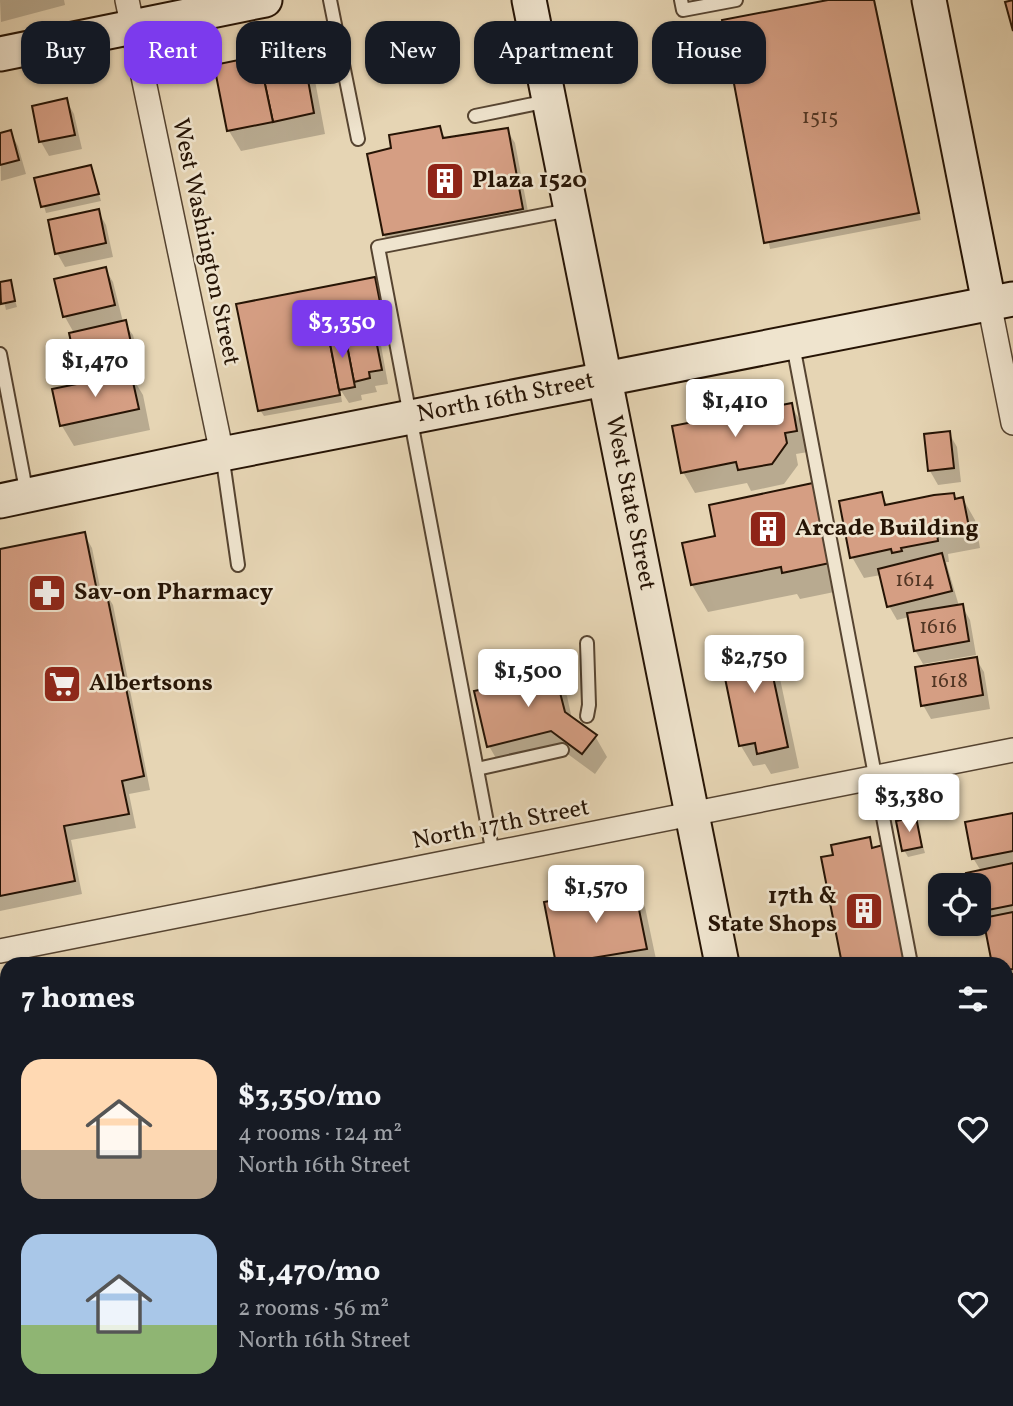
<!DOCTYPE html>
<meta charset="utf-8">
<style>
body{margin:0;font-family:Vollkorn,serif;background:#20242c;color:#f1f3f6;height:100vh;display:flex;flex-direction:column;font-size:26px;white-space:nowrap}
*{box-sizing:border-box;margin:0}
p{font-size:23px;color:#9ea1a6}
.icon{flex:none;width:38px;height:38px;fill:none;stroke:currentColor;stroke-width:2;stroke-linecap:round;stroke-linejoin:round}
.map{position:relative;flex:1;overflow:hidden}
.side{position:absolute;left:0px;top:957px;width:1013px;height:450px;display:flex;flex-direction:column;background:#171b24;border-radius:21px 21px 0 0;box-shadow:0 2px 5px #0004}
.side>*{flex:none}
.hud{position:absolute;left:21px;top:21px;width:971px;height:63px;display:flex;gap:14px}
.buttons{position:absolute;left:928px;top:873px;display:grid;gap:14px}
.buttons a{display:grid;place-items:center;width:63px;height:63px;border-radius:14px;background:#171b24;box-shadow:0 2px 5px #0004;font-size:35px}
.price{position:absolute;translate:-50% -60px;padding:0 16px;border-radius:7px;background:#fff;color:#222;font-size:23px;line-height:46px;filter:drop-shadow(0 2px 4px #0008)}
.price::after{content:'';position:absolute;left:50%;top:42px;width:21px;height:16px;margin-left:-10px;background:inherit;clip-path:polygon(0 0,100% 0,50% 100%)}
.price.on{background:#7c3aed;color:#fff}
ul{padding:0;list-style:none}
li{display:flex;align-items:center;gap:21px;height:175px;padding:0 21px}
li span{display:grid;place-items:center;flex:none;width:196px;height:140px;border-radius:21px;color:#555}
li>.icon{margin-inline-start:auto}
span .icon{width:84px;height:84px;fill:#fffc;stroke-width:1}
li b{font-size:30px}
h2{display:flex;justify-content:space-between;align-items:center;height:84px;padding:0 21px;font-size:30px}
.tag{padding:0 24px;border-radius:21px;background:#171b24;box-shadow:0 2px 5px #0004;font-size:24px;line-height:63px}
.tag.on{background:#7c3aed;color:#fff}
.map>svg:first-child{display:block}
.shadow{fill:#0003}
.building{fill:#d59e83;stroke:#261405;stroke-width:2}
.lines{fill:none;stroke-linecap:round;stroke-linejoin:round}
.lane-casing{stroke:#564431;stroke-width:16}
.street-casing{stroke:#564431;stroke-width:26}
.secondary-casing{stroke:#261405;stroke-width:37}
.lane{stroke:#efe4ce;stroke-width:12}
.street{stroke:#efe4ce;stroke-width:23}
.secondary{stroke:#efe4ce;stroke-width:33}
.labels{text-anchor:middle;dominant-baseline:central;stroke-width:5;stroke-linejoin:round;paint-order:stroke}
.number-label{font-size:21px;fill:#523624}
.poi-label{font-size:24px;font-weight:bold;fill:#261405;stroke:#efe4ce;text-anchor:start}
.street-label{font-size:24px;fill:#261405;stroke:#efe4ce}
</style>
<div class="map">
<svg width="1013" height="1406" viewBox="0 0 1013 1406">
<rect width="100%" height="100%" fill="#e6d5b4"/>
<filter id="stains"><feTurbulence type="fractalNoise" baseFrequency=".00286" numOctaves="4"/><feColorMatrix values="0 0 0 0 .2 0 0 0 0 .09 0 0 0 0 .02 0 0 0 .5 -.17"/></filter>
<radialGradient id="worn" r=".72"><stop offset=".6" stop-color="#630" stop-opacity="0"/><stop offset="1" stop-color="#630" stop-opacity=".3"/></radialGradient>
<!-- shadow -->
<g class="shadow">
<path d="M0 0H64L65 5 1 22Z"/>
<path d="M837 0H875L921 220 770 249 724 22Z"/>
<path d="M301 49 313 70 325 134 241 151 229 131 216 67Z"/>
<path d="M66 100 74 114 82 149 49 156 41 142 34 107Z"/>
<path d="M439 128 446 139 507 130 515 143 530 222 392 248 384 235 393 150Z"/>
<path d="M10 132 18 146 26 174 1 181 0 135Z"/>
<path d="M91 167 101 201 46 213 36 179Z"/>
<path d="M98 211 106 225 113 257 65 267 57 253Z"/>
<path d="M105 269 113 282 123 322 133 335 142 375 132 377 143 395 150 430 74 446 62 426 86 384 80 373 74 333 65 317 56 280Z"/>
<path d="M374 279 386 329 374 331 380 340 388 384 375 386 377 392 361 395 362 400 349 403 340 389 342 402 264 416 260 410Z"/>
<path d="M10 282 17 307 6 310 0 284Z"/>
<path d="M791 405 803 426 808 452 796 454 798 465 784 484 751 491 747 483 695 493 683 472Z"/>
<path d="M949 433 957 447 961 482 938 485 930 471Z"/>
<path d="M812 485 844 590 800 599 797 594 708 612 692 585 684 544 717 537Z"/>
<path d="M881 494 888 506 953 495 956 500 963 499 975 520 980 548 948 554 949 562H946L959 606H962L970 620 976 655 923 664 915 650 909 617 897 620 889 606 881 575 864 578 852 557Z"/>
<path d="M84 534 92 548 101 592H105L113 605 150 790 129 794 136 828 71 840 82 894 0 911V550Z"/>
<path d="M773 640 788 672 779 674 799 768 771 774 765 764 753 766 741 746 721 651Z"/>
<path d="M976 659 984 672 990 709 931 719 923 705Z"/>
<path d="M542 665 548 676 555 675 567 696 572 719 595 736 607 757 595 774 565 752 501 767 489 746Z"/>
<path d="M1013 814V1092L1006 1074V964H994L986 926 978 915 981 871 973 858Z"/>
<path d="M915 819 925 853 908 857 904 850Z"/>
<path d="M633 886 645 907 657 964H558L546 904Z"/>
<path d="M284 1400H351L352 1406H286Z"/>
<path d="M488 1400H528L510 1406H491Z"/>
<path d="M872 1400H949L952 1406H873Z"/>
</g>
<!-- building -->
<g class="building">
<path d="M828 0H874L919 213 764 243 722 20Z"/>
<path d="M1013 0V31L1005 2Z"/>
<path d="M302 47 314 113 273 122 259 56Z"/>
<path d="M259 56 273 122 227 131 214 65Z"/>
<path d="M67 98 75 135 39 142 32 106Z"/>
<path d="M440 126 443 138 508 128 523 209 383 235 367 154 391 148 389 135Z"/>
<path d="M11 130 19 160 0 165V133Z"/>
<path d="M91 165 99 194 41 207 34 178Z"/>
<path d="M99 209 106 243 55 254 48 220Z"/>
<path d="M106 267 115 305 63 317 54 279Z"/>
<path d="M375 277 384 322 328 333 340 395 258 411 236 304Z"/>
<path d="M11 280 15 301 1 304 0 282Z"/>
<path d="M126 320 135 361 78 374 69 333Z"/>
<path d="M373 325 382 370 369 372 370 378 354 382 344 330Z"/>
<path d="M344 330 355 387 339 390 328 333Z"/>
<path d="M131 373 139 409 60 426 52 389Z"/>
<path d="M792 403 797 431 785 433 787 443 772 464 738 470 736 462 681 473 672 426Z"/>
<path d="M950 431 954 468 928 471 924 434Z"/>
<path d="M813 483 830 563 782 573 781 567 691 585 682 543 715 536 709 505Z"/>
<path d="M882 492 885 505 934 495 954 493 955 499 963 497 969 527 937 533 938 541 901 548 902 551 892 553 891 549 850 558 839 501Z"/>
<path d="M85 532 97 591 106 590 144 776 122 781 129 814 64 826 75 881 0 896V549Z"/>
<path d="M942 553 952 591 887 607 878 569Z"/>
<path d="M963 604 969 641 914 651 907 613Z"/>
<path d="M774 638 777 651 768 653 788 747 757 754 755 743 739 746 719 649Z"/>
<path d="M977 657 983 695 921 706 915 667Z"/>
<path d="M542 663 545 675 555 673 565 712 597 735 582 754 551 731 487 747 474 691 493 687 490 675Z"/>
<path d="M1013 813V851L972 859 965 822Z"/>
<path d="M916 817 922 847 902 851 896 821Z"/>
<path d="M870 837 872 848 883 845 906 964H842L821 857 833 855 831 845Z"/>
<path d="M1013 863V905L978 912V886H969L966 873Z"/>
<path d="M634 885 647 949 556 964 544 902Z"/>
<path d="M1013 912V969L1006 970V964H992L983 918Z"/>
<path d="M1013 974V1028L1006 1029V975Z"/>
<path d="M7 994V1059L0 1026V996Z"/>
<path d="M1013 1045V1084L1007 1085 1006 1047Z"/>
<path d="M1013 1271V1290L1008 1273Z"/>
<path d="M283 1400H345L346 1406H284Z"/>
<path d="M547 1400H590L591 1406H548Z"/>
<path d="M620 1400H675L677 1406H621Z"/>
<path d="M870 1400H945L946 1406H871Z"/>
<path d="M535 1401 536 1406H511Z"/>
</g>
<g class="lines">
<!-- lane casing -->
<g class="lane-casing">
<g id="lane">
<path d="M330 0 358 139"/>
<path d="M681 0 683 10 736 0"/>
<path d="M475 116 548 101"/>
<path d="M793 345 911 964"/>
<path d="M0 354 27 495"/>
<path d="M222 454 238 565"/>
<path d="M587 716 589 705 587 643"/>
<path d="M477 769 562 750"/>
<path d="M493 854 378 247 569 210"/>
<path d="M204 1400 205 1406"/>
<path d="M604 1400 605 1406"/>
<path d="M994 1400 996 1406"/>
</g>
</g>
<!-- street casing -->
<g class="street-casing">
<g id="street">
<path d="M127 0 222 454"/>
<path d="M989 303 1013 423"/>
<path d="M0 951 1013 750"/>
<path d="M0 1343 7 1378"/>
<path d="M407 1400 409 1406"/>
</g>
</g>
<!-- secondary casing -->
<g class="secondary-casing">
<g id="secondary">
<path id="s1" d="M529 0 722 964"/>
<path d="M929 0 989 303"/>
<path d="M0 54 265 0"/>
<path id="s2" d="M0 501 222 454 1013 299"/>
<path d="M1006 1189 1013 1188"/>
<path d="M807 1400 808 1406"/>
</g>
</g>
<!-- lane -->
<use href="#lane" class="lane"/>
<!-- street -->
<use href="#street" class="street"/>
<!-- secondary -->
<use href="#secondary" class="secondary"/>
</g>
<!-- icons -->
<defs>
<g id="building-square" transform="scale(2.0125)"><rect x="-9" y="-9" width="18" height="18" rx="4" fill="#8f2418" stroke="#efe4ce"/><path d="M-4-6H4V6H1V3H-1V6H-4ZM-2.5-4.3h1.7v1.8h-1.7ZM.8-4.3h1.7v1.8H.8ZM-2.5-1h1.7V.8h-1.7ZM.8-1h1.7V.8H.8Z" fill="#fff"/></g>
<g id="pharmacy-square" transform="scale(2.0125)"><rect x="-9" y="-9" width="18" height="18" rx="4" fill="#8f2418" stroke="#efe4ce"/><path d="M-2-6h4v4h4v4h-4v4h-4v-4h-4v-4h4Z" fill="#fff"/></g>
<g id="supermarket-square" transform="scale(2.0125)"><rect x="-9" y="-9" width="18" height="18" rx="4" fill="#8f2418" stroke="#efe4ce"/><path d="M-6-5.5h2.5l.6 2H6L4.5 2H-2.5L-4.4-4H-6ZM-1.5 3.2a1.3 1.3 0 1 0 .1 0ZM3 3.2a1.3 1.3 0 1 0 .1 0Z" fill="#fff"/></g>
</defs>
<g fill-rule="evenodd">
<use href="#building-square" x="445" y="181"/>
<use href="#building-square" x="768" y="529"/>
<use href="#pharmacy-square" x="47" y="593"/>
<use href="#supermarket-square" x="62" y="684"/>
<use href="#building-square" x="864" y="911"/>
</g>
<g class="labels">
<!-- number labels -->
<g class="number-label">
<text x="820" y="117">1515</text>
<text x="915" y="580">1614</text>
<text x="938" y="627">1616</text>
<text x="949" y="681">1618</text>
</g>
<!-- poi labels -->
<g class="poi-label">
<text x="472" y="181">Plaza 1520</text>
<text x="795" y="529">Arcade Building</text>
<text x="74" y="593">Sav-on Pharmacy</text>
<text x="89" y="684">Albertsons</text>
<text x="837" y="897" text-anchor="end">17th &amp;<tspan x="837" dy="28">State Shops</tspan></text>
</g>
<!-- street labels -->
<g class="street-label">
<text transform="translate(205 242) rotate(78)">West Washington Street</text>
<text stroke="none"><textPath href="#s2" startOffset="516">North 16th Street</textPath></text>
<text stroke="none"><textPath href="#s1" startOffset="513">West State Street</textPath></text>
<text transform="translate(501 825) rotate(-11)">North 17th Street</text>
</g>
</g>
<rect width="100%" height="100%" filter="url(#stains)"/>
<rect width="100%" height="100%" fill="url(#worn)"/>
</svg>
<div class="buttons">
<a><svg class="icon" aria-label="locate" viewBox="0 0 24 24"><circle cx="12" cy="12" r="6"/><path d="M12 2v4M12 18v4M2 12h4M18 12h4"/></svg></a>
</div>
<b class="price on" style="left:342px;top:360px">$3,350</b>
<b class="price" style="left:95px;top:399px">$1,470</b>
<b class="price" style="left:735px;top:439px">$1,410</b>
<b class="price" style="left:754px;top:695px">$2,750</b>
<b class="price" style="left:528px;top:709px">$1,500</b>
<b class="price" style="left:909px;top:834px">$3,380</b>
<b class="price" style="left:596px;top:925px">$1,570</b>
<div class="hud">
<a class="tag">Buy</a>
<a class="tag on">Rent</a>
<a class="tag">Filters</a>
<a class="tag">New</a>
<a class="tag">Apartment</a>
<a class="tag">House</a>
</div>
<section class="side">
<h2>7 homes<svg class="icon" aria-label="filters" viewBox="0 0 24 24"><path d="M4 7h16M4 17h16"/><circle cx="9" cy="7" r="2"/><circle cx="15" cy="17" r="2"/></svg></h2>
<ul>
<li><span style="background:linear-gradient(#ffd9b3 65%,#b9a48a 0)"><svg class="icon" aria-label="home" viewBox="0 0 24 24"><path d="M3 11l9-7 9 7M6 9v11h12V9"/></svg></span><div><b>$3,350/mo</b><p>4 rooms · 124 m²</p><p>North 16th Street</p></div><svg class="icon" aria-label="heart" viewBox="0 0 24 24"><path d="M12 20l-8-8c-3-5 5-10 8-4 3-6 11-1 8 4z"/></svg></li>
<li><span style="background:linear-gradient(#a9c7e8 65%,#8fb573 0)"><svg class="icon" aria-label="home" viewBox="0 0 24 24"><path d="M3 11l9-7 9 7M6 9v11h12V9"/></svg></span><div><b>$1,470/mo</b><p>2 rooms · 56 m²</p><p>North 16th Street</p></div><svg class="icon" aria-label="heart" viewBox="0 0 24 24"><path d="M12 20l-8-8c-3-5 5-10 8-4 3-6 11-1 8 4z"/></svg></li>
</ul>
</section>
</div>
